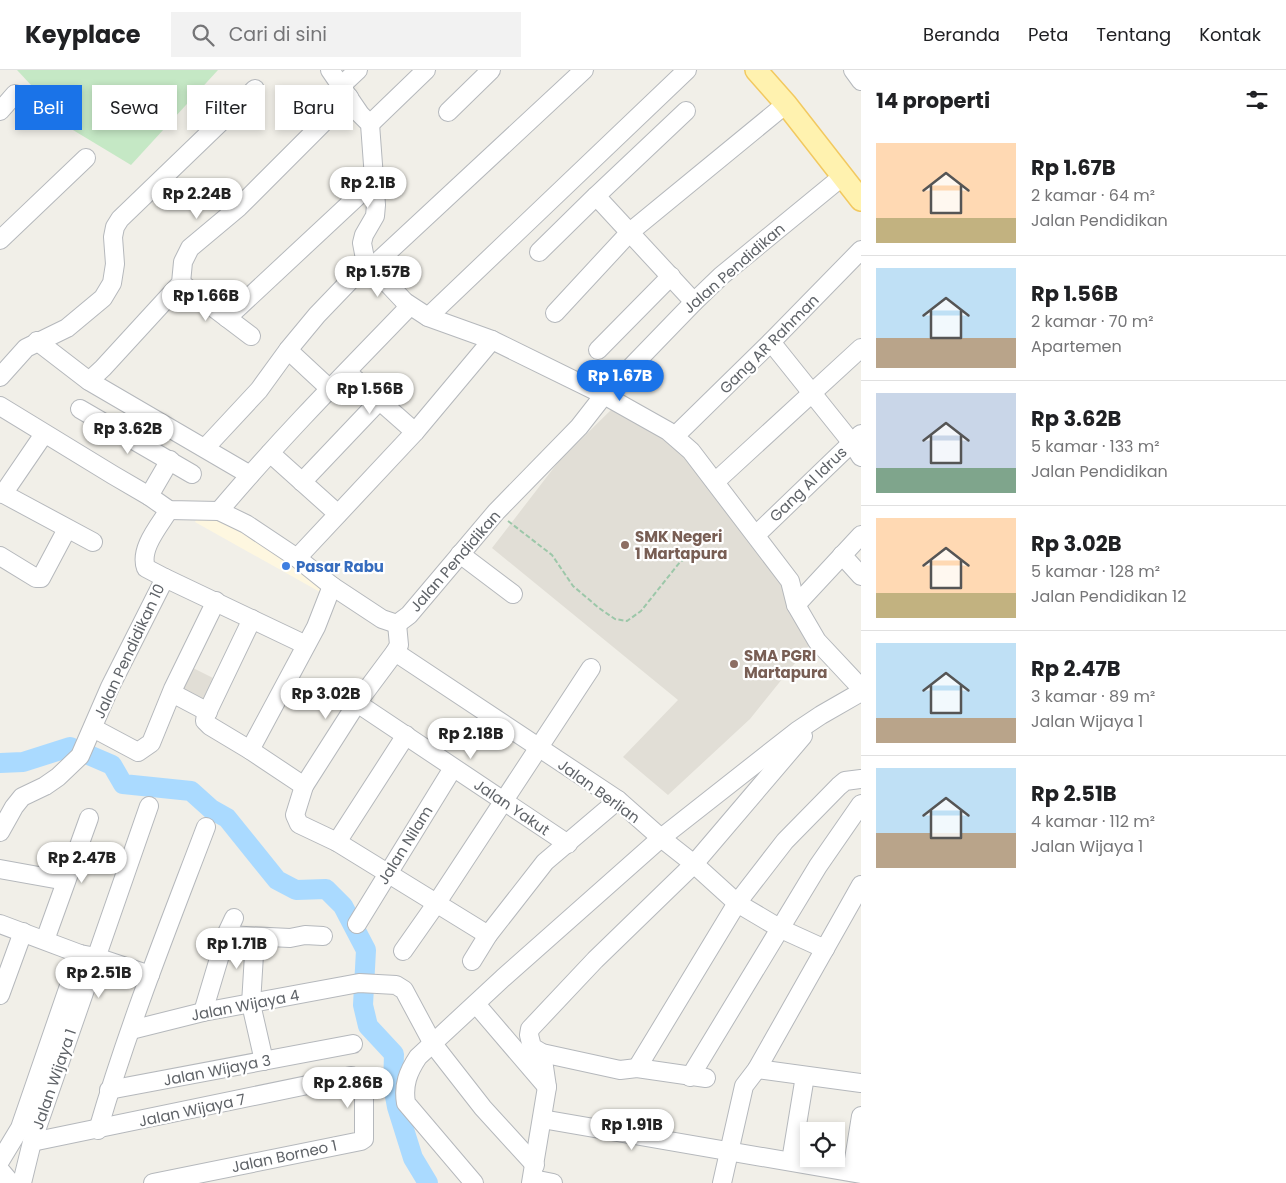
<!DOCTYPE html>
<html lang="id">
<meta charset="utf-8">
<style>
body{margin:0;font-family:Poppins,sans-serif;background:#f2f2f2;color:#202124;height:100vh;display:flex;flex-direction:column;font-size:19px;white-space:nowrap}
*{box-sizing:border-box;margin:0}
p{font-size:16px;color:#757577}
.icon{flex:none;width:28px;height:28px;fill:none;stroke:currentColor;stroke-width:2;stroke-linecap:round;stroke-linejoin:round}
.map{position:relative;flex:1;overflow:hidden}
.panel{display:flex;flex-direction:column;background:#fff;width:425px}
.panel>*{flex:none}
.guide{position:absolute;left:15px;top:15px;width:475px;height:45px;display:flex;gap:10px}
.tools{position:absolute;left:800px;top:1052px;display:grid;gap:10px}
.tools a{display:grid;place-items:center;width:45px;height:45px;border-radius:0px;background:#fff;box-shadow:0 2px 8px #0003;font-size:25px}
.price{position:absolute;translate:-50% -42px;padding:0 11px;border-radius:18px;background:#fff;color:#222;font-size:16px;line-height:32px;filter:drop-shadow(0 1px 2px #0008)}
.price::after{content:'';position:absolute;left:50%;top:30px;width:15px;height:11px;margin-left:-8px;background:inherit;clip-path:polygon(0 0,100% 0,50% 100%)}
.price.on{background:#1a73e8;color:#fff}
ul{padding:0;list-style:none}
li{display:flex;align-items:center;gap:15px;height:125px;padding:0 15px}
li+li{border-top:1px solid #e0e0e0}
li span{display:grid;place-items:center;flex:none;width:140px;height:100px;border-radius:0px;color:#555}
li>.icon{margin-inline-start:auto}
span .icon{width:60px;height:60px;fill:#fffc;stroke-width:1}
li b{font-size:21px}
h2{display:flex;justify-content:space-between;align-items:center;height:60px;padding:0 15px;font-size:21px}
.pill{padding:0 18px;border-radius:0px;background:#fff;box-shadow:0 2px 8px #0003;font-size:18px;line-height:45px}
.pill.on{background:#1a73e8;color:#fff}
header{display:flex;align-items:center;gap:30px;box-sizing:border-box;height:70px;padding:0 25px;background:#fff;border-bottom:1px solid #e0e0e0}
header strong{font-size:24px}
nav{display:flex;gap:28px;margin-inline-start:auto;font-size:18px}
.search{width:350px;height:45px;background:#f2f2f2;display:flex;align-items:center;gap:12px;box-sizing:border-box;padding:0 18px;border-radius:0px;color:#757577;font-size:19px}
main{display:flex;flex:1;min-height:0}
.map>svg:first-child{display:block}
.commercial{fill:#fef7e0}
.education{fill:#e1ded6}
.green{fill:#c5e8c5}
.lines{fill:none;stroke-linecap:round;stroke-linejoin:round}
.river{stroke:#aadaff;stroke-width:20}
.minor-casing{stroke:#b5b8bc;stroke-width:20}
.major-casing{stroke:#f2c960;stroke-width:24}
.path{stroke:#9cc7a9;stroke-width:2;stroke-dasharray:5 2.5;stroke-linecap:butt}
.minor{stroke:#fff;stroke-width:18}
.major{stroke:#fff2af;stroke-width:21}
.education-dot{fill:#8d6e63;stroke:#fff;stroke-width:2}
.shop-dot{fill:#3f7fe0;stroke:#fff;stroke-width:2}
.labels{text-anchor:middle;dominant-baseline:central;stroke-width:4.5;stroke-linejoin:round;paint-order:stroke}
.street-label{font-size:15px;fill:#5f6368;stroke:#fff}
.education-label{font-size:15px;font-weight:bold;fill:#785e54;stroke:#fff;text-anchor:start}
.shop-label{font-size:15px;font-weight:bold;fill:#366cbe;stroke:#fff;text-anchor:start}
</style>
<header>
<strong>Keyplace</strong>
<div class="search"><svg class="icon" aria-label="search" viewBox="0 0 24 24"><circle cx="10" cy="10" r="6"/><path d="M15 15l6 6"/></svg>Cari di sini</div>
<nav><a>Beranda</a><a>Peta</a><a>Tentang</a><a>Kontak</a></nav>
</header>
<main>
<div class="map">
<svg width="861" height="1113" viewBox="0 0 861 1113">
<rect width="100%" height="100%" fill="#f1efe8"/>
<!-- commercial -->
<path class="commercial" d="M199 444 244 458 324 516 320 522 195 452Z"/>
<!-- education -->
<g class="education">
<path d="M615 336 674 368 760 476 812 572 750 649 668 725 623 687 678 630 492 478 559 391Z"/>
<path d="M189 596 213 608 200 636 176 623Z"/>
</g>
<!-- green -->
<path class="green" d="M17 0H218L131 95 73 60Z"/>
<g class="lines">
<!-- river -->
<path class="river" d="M0 693 23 692 70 677 112 695 123 714 191 721 211 739 227 748 277 810 296 820 326 819 343 836 366 880 363 935 368 956 394 984 393 1016 397 1037 413 1088 428 1113"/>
<!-- minor casing -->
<g class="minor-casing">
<g id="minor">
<path d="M330 0 360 44 370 54 376 135 375 146 364 165 362 173 366 194 372 197 405 232 428 247 492 270 604 325 668 361 691 381 790 511 796 535 817 571 861 618"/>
<path d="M853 0 861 11"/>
<path d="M341 16 358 0"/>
<path d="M0 41 15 24"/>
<path d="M686 41 596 126 694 232"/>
<path d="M448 42 491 0"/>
<path d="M370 54 426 0"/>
<path d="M0 170 86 88"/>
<path d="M539 182 596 126"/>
<path d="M372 197 584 0"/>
<path d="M181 213 251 266"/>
<path d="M555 243 630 162 786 34"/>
<path d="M428 247 687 0"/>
<path d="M227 248 374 111"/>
<path d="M37 271 89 311 250 405"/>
<path d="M771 272 852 373 861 387"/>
<path d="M288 280 330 319"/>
<path d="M598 280 671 206"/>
<path d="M347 302 415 362"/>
<path d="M0 307 26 278 67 258 103 228 112 213 115 194 113 167 115 157 120 149 255 19"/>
<path d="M89 311 103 298 181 213 183 192 190 178 239 137 349 27"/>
<path d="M0 336 113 405 149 426 169 440 219 441 246 454 297 488 332 516 382 549 397 554"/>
<path d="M80 339 192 404"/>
<path d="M675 366 771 272 861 180"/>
<path d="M205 378 259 320 288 280 317 245 366 194"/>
<path d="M270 383 338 444"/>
<path d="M302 412 379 331"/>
<path d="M715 412 861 278"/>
<path d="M0 422 93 472"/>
<path d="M3 424 44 364"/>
<path d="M149 426 170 390"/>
<path d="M219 441C278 371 343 305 407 239L405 232"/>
<path d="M756 465 861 364"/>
<path d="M460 484 513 524"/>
<path d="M842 485 861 506"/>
<path d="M0 486 36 508H41L67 459"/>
<path d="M297 488 415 362 492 270"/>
<path d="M165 508 306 575"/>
<path d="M796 535 861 465"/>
<path d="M252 549 206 645 205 651 210 656 250 680 304 716"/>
<path d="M397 554 409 545 496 442 579 357 604 325 694 232 721 206 843 106"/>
<path d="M397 554 399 575 395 582 357 633 304 716 295 745 299 754 337 772 488 865"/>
<path d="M395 582 618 730 661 768 694 794 737 833 781 859 825 879"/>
<path d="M172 623 208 642"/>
<path d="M357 633 568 774"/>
<path d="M93 658 138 682 151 673 173 619 216 531"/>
<path d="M250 680 316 557 332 516"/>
<path d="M0 762 14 737 22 727 45 716 58 707 80 686 110 617 165 508 146 498C139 479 159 456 169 440"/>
<path d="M337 772 406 665"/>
<path d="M0 799 66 811"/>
<path d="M0 854 80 884 96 887 150 905"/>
<path d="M357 854 453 698"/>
<path d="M226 865 290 868 305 865 323 866"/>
<path d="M255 868 251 934 264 991"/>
<path d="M45 870 89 748"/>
<path d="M403 881 436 834 591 598"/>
<path d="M472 891 488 865 545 792 618 730"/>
<path d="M0 925 23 862"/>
<path d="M476 934 547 1017"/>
<path d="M203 942 226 865 234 848"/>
<path d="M131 960 203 942 359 913 396 915 404 920 433 974 483 1038 535 1095"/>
<path d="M637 998 737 833 785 771 839 716 845 711 861 709"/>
<path d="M757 999 861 1013"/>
<path d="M690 1007 818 796 861 734"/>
<path d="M706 1008 637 998 620 1000 542 983 532 977 529 965 530 959 595 890 694 794 803 666"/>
<path d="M109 1020 353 974"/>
<path d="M542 1049 861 1104"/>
<path d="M98 1060C128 957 168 857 206 757"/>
<path d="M32 1072 351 1006 362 1010 364 1014V1069L361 1071 153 1113"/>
<path d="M0 1091 20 1058 80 884"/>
<path d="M791 1091 805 1006"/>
<path d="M0 1100 11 1113"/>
<path d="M852 1102 861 1046"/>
<path d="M533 1109 553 1113"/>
<path d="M22 1113 32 1072 149 736"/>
<path d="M474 1113 406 1033C403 1015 408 1002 418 987L503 908 661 768 797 661 821 645 861 622"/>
<path d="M531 1113 547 1017 542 983"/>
<path d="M722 1113 744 1016 757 999 861 815"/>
</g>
</g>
<!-- major casing -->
<g class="major-casing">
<path id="major" d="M756 0 786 34 861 130"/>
</g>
<!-- path -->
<path class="path" d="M508 451 552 485 573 516 599 538 615 549 627 551 641 541 680 492 700 480"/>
<!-- minor -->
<use href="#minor" class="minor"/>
<!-- major -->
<use href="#major" class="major"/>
</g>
<!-- markers -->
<g class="education-dot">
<circle cx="625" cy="475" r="5"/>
<circle cx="734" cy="594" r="5"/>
</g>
<circle class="shop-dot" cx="286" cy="496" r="5"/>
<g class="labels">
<!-- street labels -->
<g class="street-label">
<text transform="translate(734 198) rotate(-41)">Jalan Pendidikan</text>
<text transform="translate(769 274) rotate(-45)">Gang AR Rahman</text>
<text transform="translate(808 414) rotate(-44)">Gang Al Idrus</text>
<text transform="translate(455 491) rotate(-49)">Jalan Pendidikan</text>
<text transform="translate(129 581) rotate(-65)">Jalan Pendidikan 10</text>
<text transform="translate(599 721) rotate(36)">Jalan Berlian</text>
<text transform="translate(512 737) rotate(34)">Jalan Yakut</text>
<text transform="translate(405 775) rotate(-58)">Jalan Nilam</text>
<text transform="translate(245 935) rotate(-11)">Jalan Wijaya 4</text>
<text transform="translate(217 1000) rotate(-11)">Jalan Wijaya 3</text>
<text transform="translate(54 1009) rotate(-71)">Jalan Wijaya 1</text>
<text transform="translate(192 1040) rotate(-12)">Jalan Wijaya 7</text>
<text transform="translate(284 1086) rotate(-12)">Jalan Borneo 1</text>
</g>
<!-- education labels -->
<g class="education-label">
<text x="635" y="466">SMK Negeri<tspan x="635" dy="17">1 Martapura</tspan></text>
<text x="744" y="585">SMA PGRI<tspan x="744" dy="17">Martapura</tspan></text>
</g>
<!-- shop labels -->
<g class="shop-label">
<text x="296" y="496">Pasar Rabu</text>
</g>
</g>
</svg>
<div class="tools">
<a><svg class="icon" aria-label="locate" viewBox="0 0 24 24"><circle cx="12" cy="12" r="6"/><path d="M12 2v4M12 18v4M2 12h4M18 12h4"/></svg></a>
</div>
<b class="price" style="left:368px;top:139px">Rp 2.1B</b>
<b class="price" style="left:197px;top:150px">Rp 2.24B</b>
<b class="price" style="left:378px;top:228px">Rp 1.57B</b>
<b class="price" style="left:206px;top:252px">Rp 1.66B</b>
<b class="price on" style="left:620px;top:332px">Rp 1.67B</b>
<b class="price" style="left:370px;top:345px">Rp 1.56B</b>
<b class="price" style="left:128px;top:385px">Rp 3.62B</b>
<b class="price" style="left:326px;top:650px">Rp 3.02B</b>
<b class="price" style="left:471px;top:690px">Rp 2.18B</b>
<b class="price" style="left:82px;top:814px">Rp 2.47B</b>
<b class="price" style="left:237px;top:900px">Rp 1.71B</b>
<b class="price" style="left:99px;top:929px">Rp 2.51B</b>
<b class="price" style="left:348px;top:1039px">Rp 2.86B</b>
<b class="price" style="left:632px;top:1081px">Rp 1.91B</b>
<div class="guide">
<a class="pill on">Beli</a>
<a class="pill">Sewa</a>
<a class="pill">Filter</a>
<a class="pill">Baru</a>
</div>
</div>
<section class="panel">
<h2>14 properti<svg class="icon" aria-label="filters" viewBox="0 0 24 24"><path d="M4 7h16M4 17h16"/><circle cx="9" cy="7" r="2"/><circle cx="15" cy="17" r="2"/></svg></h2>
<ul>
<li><span style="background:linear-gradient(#ffd9b3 75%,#c2b280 0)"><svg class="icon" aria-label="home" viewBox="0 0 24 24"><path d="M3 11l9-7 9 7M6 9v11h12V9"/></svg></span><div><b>Rp 1.67B</b><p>2 kamar · 64 m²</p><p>Jalan Pendidikan</p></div></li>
<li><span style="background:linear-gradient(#bfe0f5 70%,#b9a48a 0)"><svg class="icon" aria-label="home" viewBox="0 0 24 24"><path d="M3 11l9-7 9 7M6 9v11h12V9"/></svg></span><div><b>Rp 1.56B</b><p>2 kamar · 70 m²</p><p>Apartemen</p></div></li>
<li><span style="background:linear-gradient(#c9d6e8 75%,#7fa58c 0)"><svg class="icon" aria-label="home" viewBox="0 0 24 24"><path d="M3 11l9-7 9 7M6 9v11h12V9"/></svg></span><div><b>Rp 3.62B</b><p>5 kamar · 133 m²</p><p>Jalan Pendidikan</p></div></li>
<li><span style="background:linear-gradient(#ffd9b3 75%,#c2b280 0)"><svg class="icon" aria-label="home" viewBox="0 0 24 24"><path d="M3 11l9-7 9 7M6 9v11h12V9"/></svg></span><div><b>Rp 3.02B</b><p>5 kamar · 128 m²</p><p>Jalan Pendidikan 12</p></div></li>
<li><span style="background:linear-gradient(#bfe0f5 75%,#b9a48a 0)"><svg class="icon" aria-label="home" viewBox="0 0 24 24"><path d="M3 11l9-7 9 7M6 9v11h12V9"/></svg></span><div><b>Rp 2.47B</b><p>3 kamar · 89 m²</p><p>Jalan Wijaya 1</p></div></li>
<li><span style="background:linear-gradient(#bfe0f5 65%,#b9a48a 0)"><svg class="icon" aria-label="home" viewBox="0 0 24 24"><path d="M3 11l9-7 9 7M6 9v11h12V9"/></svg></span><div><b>Rp 2.51B</b><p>4 kamar · 112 m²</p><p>Jalan Wijaya 1</p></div></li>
</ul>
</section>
</main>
